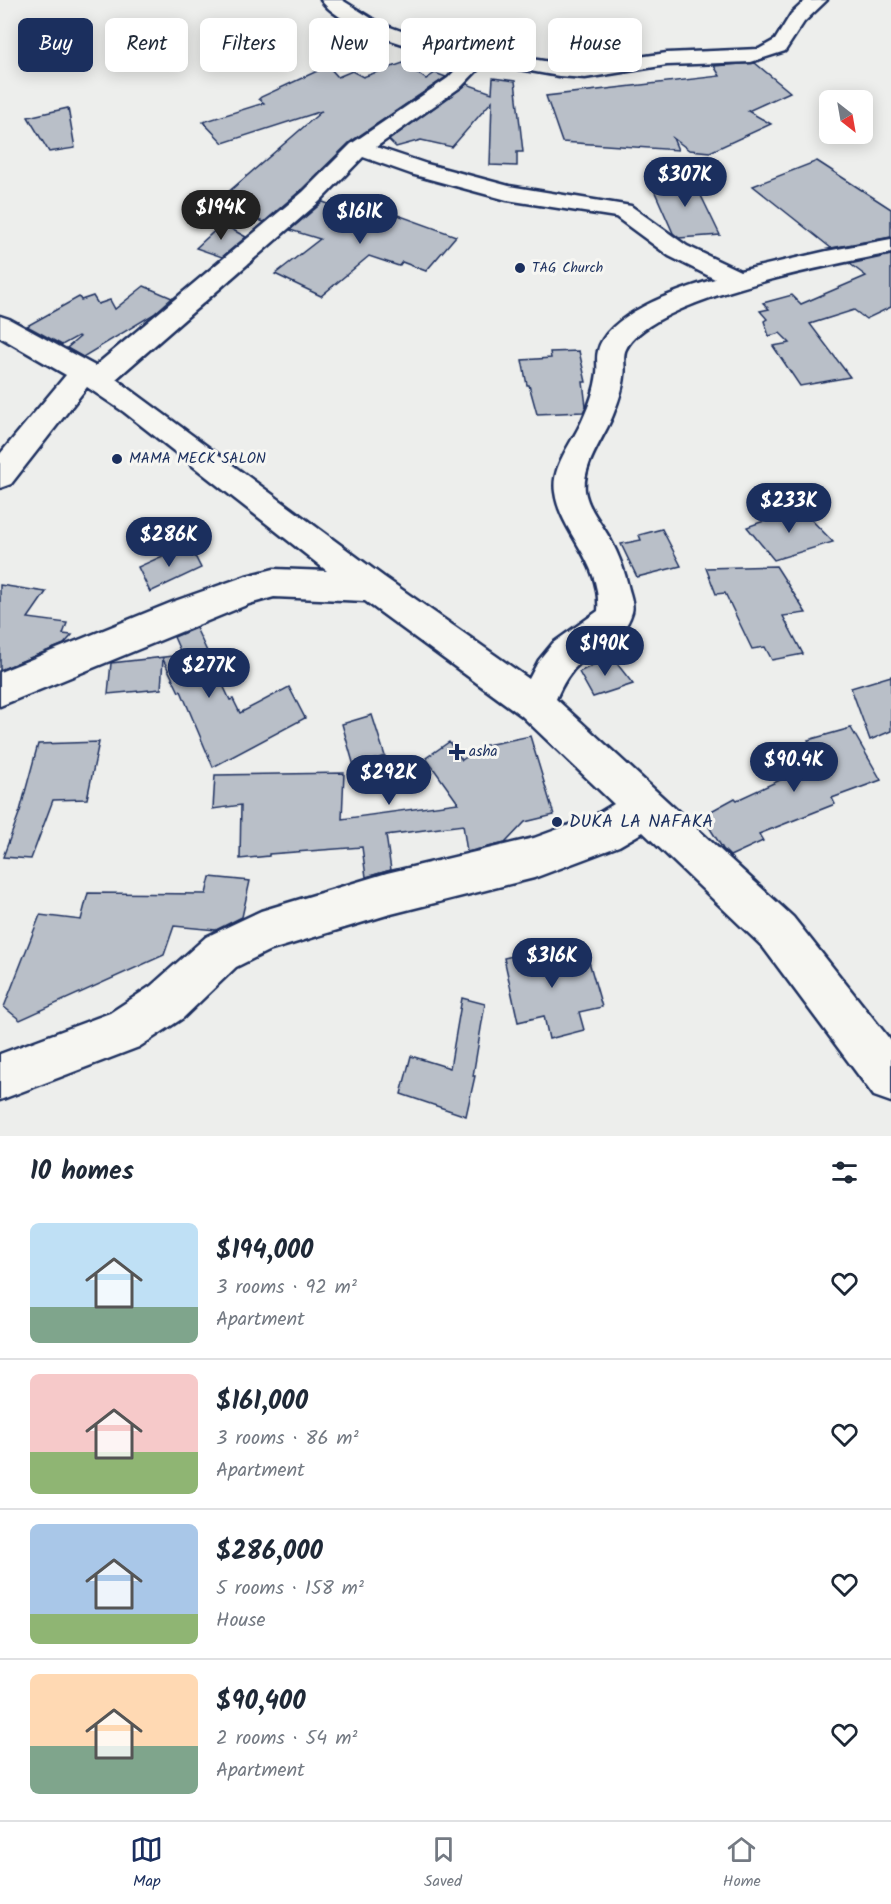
<!DOCTYPE html>
<meta charset="utf-8">
<style>
body{margin:0;font-family:Kalam,sans-serif;background:#f2f2f3;color:#1f2937;height:100vh;display:flex;flex-direction:column;font-size:22px;white-space:nowrap}
*{box-sizing:border-box;margin:0}
p{font-size:20px;color:#747a83}
.icon{flex:none;width:33px;height:33px;fill:none;stroke:currentColor;stroke-width:2;stroke-linecap:round;stroke-linejoin:round}
.map{position:relative;height:1136px;overflow:hidden}
.details{display:flex;flex-direction:column;background:#fff;flex:1}
.details>*{flex:none}
.hud{position:absolute;left:18px;top:18px;width:855px;height:54px;display:flex;gap:12px}
.needle{width:39px;rotate:149deg}
.tools{position:absolute;left:819px;top:90px;display:grid;gap:12px}
.tools a{display:grid;place-items:center;width:54px;height:54px;border-radius:9px;background:#fff;box-shadow:0 3px 15px #0003;font-size:30px}
.price{position:absolute;translate:-50% -51px;padding:0 14px;border-radius:21px;background:#1b2f5e;color:#fff;font-size:20px;line-height:39px;filter:drop-shadow(0 2px 3px #0008)}
.price::after{content:'';position:absolute;left:50%;top:36px;width:18px;height:14px;margin-left:-9px;background:inherit;clip-path:polygon(0 0,100% 0,50% 100%)}
.price.selected{background:#222;color:#fff}
ul{padding:0;list-style:none}
li{display:flex;align-items:center;gap:18px;height:150px;padding:0 30px}
li+li{border-top:2px solid #e0e1e3}
li span{display:grid;place-items:center;flex:none;width:168px;height:120px;border-radius:9px;color:#555}
li>.icon{margin-inline-start:auto}
span .icon{width:72px;height:72px;fill:#fffc;stroke-width:1}
li b{font-size:26px}
h2{display:flex;justify-content:space-between;align-items:center;height:72px;padding:0 30px;font-size:26px}
.tag{padding:0 21px;border-radius:9px;background:#fff;box-shadow:0 3px 15px #0003;font-size:21px;line-height:54px}
.tag.selected{background:#1b2f5e;color:#fff}
.tab-bar{display:flex;justify-content:space-around;align-items:center;height:84px;border-top:2px solid #e0e1e3;background:#fff;font-size:16px;color:#747a83}
.tab-bar a{display:grid;justify-items:center;gap:3px}
.tab-bar .selected{color:#1b2f5e}
.map>svg:first-child{display:block}
.building{fill:#b9bfc8;stroke:#1b2f5e;stroke-width:1.5}
.lines{fill:none;stroke-linecap:round;stroke-linejoin:round}
.minor-casing{stroke:#1b2f5e;stroke-width:5}
.minor{fill:#f6f6f2;fill-rule:evenodd}
.poi-dot{fill:#1b2f5e;stroke:#f6f6f2;stroke-width:2}
.labels{text-anchor:middle;dominant-baseline:central;stroke-width:6;stroke-linejoin:round;paint-order:stroke}
.far-poi-label{font-size:14px;fill:#1b2f5e;stroke:#f6f6f2;text-anchor:start}
.poi-label{font-size:15px;fill:#1b2f5e;stroke:#f6f6f2;text-anchor:start}
.near-poi-label{font-size:18px;fill:#1b2f5e;stroke:#f6f6f2;text-anchor:start}
</style>
<div class="map">
<svg width="891" height="1136" viewBox="0 0 891 1136">
<rect width="100%" height="100%" fill="#edeeec"/>
<filter id="ink" filterUnits="userSpaceOnUse"><feTurbulence type="fractalNoise" baseFrequency=".0167" numOctaves="2"/><feDisplacementMap in="SourceGraphic" scale="12" xChannelSelector="R" yChannelSelector="G"/><feConvolveMatrix kernelMatrix="1 2 1 2 8 2 1 2 1" color-interpolation-filters="sRGB"/></filter>
<g filter="url(#ink)">
<!-- building -->
<g class="building">
<path d="M403 63 426 79 435 73 446 77 350 142 301 190 264 222 257 220 232 201 235 198 225 195 322 111 223 143 203 122 264 103 259 99 261 97 328 66 338 77 352 71 363 77Z"/>
<path d="M755 63 790 92 748 111 771 124 710 152 689 150 673 138 678 150 562 142 546 96 720 76 714 66Z"/>
<path d="M493 78 515 81 523 152H517V166L490 165 492 101 452 147 421 140 396 147 389 140 467 84 492 93Z"/>
<path d="M68 108 75 148 49 152 28 117Z"/>
<path d="M817 161 891 209V237L831 248 753 186Z"/>
<path d="M693 179 720 235 679 238 673 233 650 181Z"/>
<path d="M323 202 356 215 364 207 370 209 373 206 456 236 426 271 402 262 399 266 369 256 321 296 275 274 320 239 290 230Z"/>
<path d="M222 224 246 237 222 257 196 248Z"/>
<path d="M891 255V307L866 319 854 310 810 324 850 377 800 386 773 346 790 343 780 333 769 336 764 321 767 319 760 311 769 309 763 303 792 295 801 304 866 276 850 264Z"/>
<path d="M144 286 172 298 154 314 83 357 67 348 80 337 78 336 62 345 27 326 79 297 81 300 93 296 98 304 110 300 115 309Z"/>
<path d="M579 351 586 382H583L586 406 583 412 537 414 529 385H527L522 360 551 358 550 352Z"/>
<path d="M800 508 833 542 774 560 747 527Z"/>
<path d="M662 529 681 566 637 577 621 544 641 540 639 535Z"/>
<path d="M189 544 201 568 150 592 138 567Z"/>
<path d="M776 566 806 613 783 616 803 654 772 660 765 647 752 649 725 593 716 594 706 568Z"/>
<path d="M0 585 46 592 28 618 67 623 63 634 72 635 64 644 0 670Z"/>
<path d="M196 628 230 700 233 699 240 713 289 687 305 718 213 767 181 691 179 692 163 659 161 689 108 694 111 663 182 655 174 637Z"/>
<path d="M611 656 633 684 593 697 579 672Z"/>
<path d="M891 676V731L870 740 851 688Z"/>
<path d="M372 715 385 756 354 766 342 724Z"/>
<path d="M851 728 881 780 832 798 835 804 759 834 763 841 730 856 723 849 702 816 735 798 737 800 819 762 808 740Z"/>
<path d="M530 736 554 815 525 822 505 843 467 852 463 825 386 835 391 870 366 877 362 847 269 854V856L240 859 241 805 213 809 215 775 344 773 342 819 458 803 426 758 449 742 462 760 482 746Z"/>
<path d="M99 742 87 799 53 800 31 859 3 857 20 811 38 744Z"/>
<path d="M210 877 250 881 242 917 216 930 174 926 164 955 20 1020 4 1007 40 915 81 920 88 893 206 894Z"/>
<path d="M569 943 573 962 588 958 602 1007 579 1012 584 1030 549 1039 544 1016 518 1022 504 958Z"/>
<path d="M462 998 485 1004 473 1076H475L466 1116 401 1094 411 1056 450 1068Z"/>
</g>
<g class="lines">
<!-- minor casing -->
<g class="minor-casing">
<path id="minor" d="M321 0H342L379 23 426 40 467 49 576 66 667 53 759 49 775 40 791 14 805 1 827 0 804 22 785 51 751 62 667 65 585 78 559 76 484 63 462 86 376 147 427 164 509 186 631 206 687 246 740 271 827 251 891 239V253C835 264 652 298 626 349 622 356 626 368 624 376 623 389 618 402 613 415 604 438 582 465 585 491 588 509 602 524 610 539 619 555 625 572 629 590 631 597 634 605 632 612 624 640 600 645 581 662 569 672 562 685 556 699L793 917 891 1041V1102L874 1096 763 947 643 832 619 846 534 878 387 915 268 951 236 967 183 1018 139 1047 0 1100V1054L110 1013 151 986 206 937 261 911 387 873 534 838 594 816 614 804 522 716 365 601 274 597 249 604 0 706V672L175 601 246 576 274 569 327 571 124 412 87 387 11 484 0 488V454L66 375 0 337V316L9 319 95 366 303 192 351 144 448 78 465 60C428 52 344 32 321 0ZM363 157 411 174 507 200 616 217 669 256 715 279C682 289 607 313 598 351 596 358 598 366 597 373 595 390 589 406 582 421 572 443 551 467 555 492 560 532 602 562 598 611L553 643 539 660 529 679 384 577 116 379 319 202Z"/>
</g>
<!-- minor -->
<use href="#minor" class="minor"/>
</g>
</g>
<!-- markers -->
<g class="poi-dot">
<circle cx="520" cy="268" r="6"/>
<circle cx="117" cy="459" r="6"/>
<path d="M454 743h6v6h6v6h-6v6h-6v-6h-6v-6h6z"/>
<circle cx="557" cy="822" r="6"/>
</g>
<g class="labels">
<!-- far-poi labels -->
<g class="far-poi-label">
<text x="532" y="268">TAG Church</text>
</g>
<!-- poi labels -->
<g class="poi-label">
<text x="129" y="459">MAMA MECK SALON</text>
<text x="469" y="752">asha</text>
</g>
<!-- near-poi labels -->
<g class="near-poi-label">
<text x="569" y="822">DUKA LA NAFAKA</text>
</g>
</g>
</svg>
<div class="tools">
<a><svg class="needle" viewBox="-14 -14 28 28"><path d="M0-13l5 13h-10z" fill="#e53935"/><path d="M0 13l5-13h-10z" fill="#747a83"/></svg></a>
</div>
<b class="price" style="left:685px;top:208px">$307K</b>
<b class="price selected" style="left:221px;top:241px">$194K</b>
<b class="price" style="left:360px;top:245px">$161K</b>
<b class="price" style="left:789px;top:534px">$233K</b>
<b class="price" style="left:169px;top:568px">$286K</b>
<b class="price" style="left:605px;top:677px">$190K</b>
<b class="price" style="left:209px;top:699px">$277K</b>
<b class="price" style="left:794px;top:793px">$90.4K</b>
<b class="price" style="left:389px;top:806px">$292K</b>
<b class="price" style="left:552px;top:989px">$316K</b>
<div class="hud">
<a class="tag selected">Buy</a>
<a class="tag">Rent</a>
<a class="tag">Filters</a>
<a class="tag">New</a>
<a class="tag">Apartment</a>
<a class="tag">House</a>
</div>
</div>
<section class="details">
<h2>10 homes<svg class="icon" aria-label="filters" viewBox="0 0 24 24"><path d="M4 7h16M4 17h16"/><circle cx="9" cy="7" r="2"/><circle cx="15" cy="17" r="2"/></svg></h2>
<ul>
<li><span style="background:linear-gradient(#bfe0f5 70%,#7fa58c 0)"><svg class="icon" aria-label="home" viewBox="0 0 24 24"><path d="M3 11l9-7 9 7M6 9v11h12V9"/></svg></span><div><b>$194,000</b><p>3 rooms · 92 m²</p><p>Apartment</p></div><svg class="icon" aria-label="heart" viewBox="0 0 24 24"><path d="M12 20l-8-8c-3-5 5-10 8-4 3-6 11-1 8 4z"/></svg></li>
<li><span style="background:linear-gradient(#f6c9c9 65%,#8fb573 0)"><svg class="icon" aria-label="home" viewBox="0 0 24 24"><path d="M3 11l9-7 9 7M6 9v11h12V9"/></svg></span><div><b>$161,000</b><p>3 rooms · 86 m²</p><p>Apartment</p></div><svg class="icon" aria-label="heart" viewBox="0 0 24 24"><path d="M12 20l-8-8c-3-5 5-10 8-4 3-6 11-1 8 4z"/></svg></li>
<li><span style="background:linear-gradient(#a9c7e8 75%,#8fb573 0)"><svg class="icon" aria-label="home" viewBox="0 0 24 24"><path d="M3 11l9-7 9 7M6 9v11h12V9"/></svg></span><div><b>$286,000</b><p>5 rooms · 158 m²</p><p>House</p></div><svg class="icon" aria-label="heart" viewBox="0 0 24 24"><path d="M12 20l-8-8c-3-5 5-10 8-4 3-6 11-1 8 4z"/></svg></li>
<li><span style="background:linear-gradient(#ffd9b3 60%,#7fa58c 0)"><svg class="icon" aria-label="home" viewBox="0 0 24 24"><path d="M3 11l9-7 9 7M6 9v11h12V9"/></svg></span><div><b>$90,400</b><p>2 rooms · 54 m²</p><p>Apartment</p></div><svg class="icon" aria-label="heart" viewBox="0 0 24 24"><path d="M12 20l-8-8c-3-5 5-10 8-4 3-6 11-1 8 4z"/></svg></li>
</ul>
</section>
<nav class="tab-bar">
<a class="selected"><svg class="icon" aria-label="map" viewBox="0 0 24 24"><path d="M3 6l6-2 6 2 6-2v14l-6 2-6-2-6 2zM9 4v14M15 6v14"/></svg>Map</a>
<a><svg class="icon" aria-label="saved" viewBox="0 0 24 24"><path d="M7 4h10v16l-5-4-5 4z"/></svg>Saved</a>
<a><svg class="icon" aria-label="home" viewBox="0 0 24 24"><path d="M3 11l9-7 9 7M6 9v11h12V9"/></svg>Home</a>
</nav>
